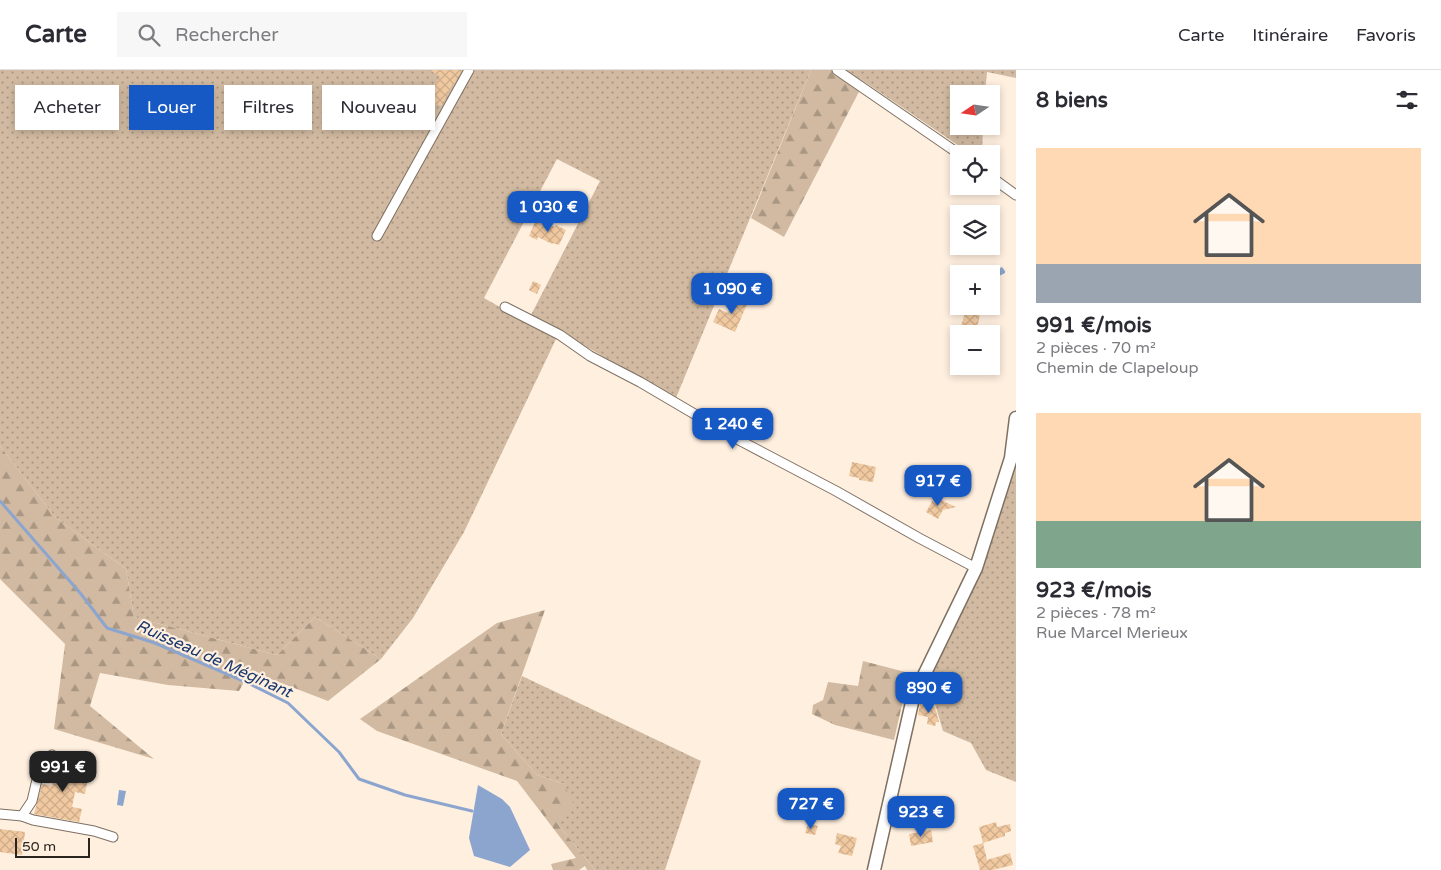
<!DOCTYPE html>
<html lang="fr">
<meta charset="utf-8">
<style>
body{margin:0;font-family:"Varela Round",sans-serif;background:#f7f7f7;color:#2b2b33;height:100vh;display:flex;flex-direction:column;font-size:19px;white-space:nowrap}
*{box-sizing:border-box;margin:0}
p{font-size:16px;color:#7c7c81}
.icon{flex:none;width:28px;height:28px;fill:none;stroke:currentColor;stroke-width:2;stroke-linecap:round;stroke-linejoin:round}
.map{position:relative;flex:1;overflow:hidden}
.panel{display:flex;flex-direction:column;background:#fff;width:425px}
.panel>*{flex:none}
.guide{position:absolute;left:15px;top:15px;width:475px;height:45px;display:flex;gap:10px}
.needle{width:32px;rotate:257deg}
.fabs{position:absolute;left:950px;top:15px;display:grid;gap:10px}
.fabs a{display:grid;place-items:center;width:50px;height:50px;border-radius:0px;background:#fff;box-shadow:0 2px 8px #0003;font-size:25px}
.scale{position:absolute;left:15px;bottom:12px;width:75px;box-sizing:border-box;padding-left:5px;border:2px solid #2a241e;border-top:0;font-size:14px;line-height:18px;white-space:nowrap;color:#2a241e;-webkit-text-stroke:4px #ffefdf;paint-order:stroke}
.price{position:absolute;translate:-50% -42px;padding:0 11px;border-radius:10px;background:#1759c4;color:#fff;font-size:16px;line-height:32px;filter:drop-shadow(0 1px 2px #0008)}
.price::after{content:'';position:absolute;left:50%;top:30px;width:15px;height:11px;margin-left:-8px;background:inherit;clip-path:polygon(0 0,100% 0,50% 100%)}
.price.current{background:#222;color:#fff}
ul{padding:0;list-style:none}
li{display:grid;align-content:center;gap:10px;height:265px;padding:0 20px}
li span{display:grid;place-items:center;height:155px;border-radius:0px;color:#555}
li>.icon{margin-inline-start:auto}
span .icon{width:90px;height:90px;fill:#fffc;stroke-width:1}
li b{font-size:21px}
h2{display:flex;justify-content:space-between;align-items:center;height:60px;padding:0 20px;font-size:21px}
.chip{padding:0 18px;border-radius:0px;background:#fff;box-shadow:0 2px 8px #0003;font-size:18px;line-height:45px}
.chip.current{background:#1759c4;color:#fff}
header{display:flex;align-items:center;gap:30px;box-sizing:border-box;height:70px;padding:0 25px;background:#fff;border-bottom:1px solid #e1e1e2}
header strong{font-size:24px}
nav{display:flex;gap:28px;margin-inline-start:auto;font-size:18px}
.search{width:350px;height:45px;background:#f7f7f7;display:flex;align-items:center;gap:12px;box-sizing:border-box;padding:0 18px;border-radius:0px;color:#7c7c81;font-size:19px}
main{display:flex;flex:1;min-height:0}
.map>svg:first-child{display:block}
.grass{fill:url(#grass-dots)}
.forest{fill:url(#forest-firs)}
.water{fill:#8ba5cf}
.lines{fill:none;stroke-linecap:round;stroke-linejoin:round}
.stream{stroke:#8ba5cf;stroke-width:3}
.building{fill:url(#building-cross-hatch)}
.minor-casing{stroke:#7e7062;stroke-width:11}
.secondary-casing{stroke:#7e7062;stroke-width:15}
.minor{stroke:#fff;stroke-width:9}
.secondary{stroke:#fff;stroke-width:12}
.labels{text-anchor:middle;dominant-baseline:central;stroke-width:4.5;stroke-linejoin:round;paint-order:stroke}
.water-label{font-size:16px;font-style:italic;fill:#19386d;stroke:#ffefdf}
</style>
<header>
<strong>Carte</strong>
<div class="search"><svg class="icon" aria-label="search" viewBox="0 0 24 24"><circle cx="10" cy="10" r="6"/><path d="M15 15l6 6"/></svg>Rechercher</div>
<nav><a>Carte</a><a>Itinéraire</a><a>Favoris</a></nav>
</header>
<main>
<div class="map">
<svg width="1016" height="800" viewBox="0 0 1016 800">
<defs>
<pattern id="grass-dots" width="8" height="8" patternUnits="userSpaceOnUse" patternTransform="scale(1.25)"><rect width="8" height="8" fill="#d1baa1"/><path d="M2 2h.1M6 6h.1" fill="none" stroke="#aa9783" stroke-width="1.8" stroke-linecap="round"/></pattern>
<pattern id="forest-firs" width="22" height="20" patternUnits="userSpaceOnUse" patternTransform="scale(1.25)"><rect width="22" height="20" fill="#d1baa1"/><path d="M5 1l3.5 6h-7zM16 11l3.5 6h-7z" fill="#aa9783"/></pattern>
<pattern id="building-cross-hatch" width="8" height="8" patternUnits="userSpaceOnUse" patternTransform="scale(1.25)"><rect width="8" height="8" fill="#f0c9a1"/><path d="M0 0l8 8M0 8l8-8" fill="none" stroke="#ceac8a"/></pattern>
</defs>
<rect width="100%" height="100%" fill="#ffefdf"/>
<!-- grass -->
<g class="grass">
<path d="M0 0H811L676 328 531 245 600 111 557 89 484 228 556 269 464 462 413 548 381 589 315 547 277 585 134 547 126 499 55 447 0 376Z"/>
<path d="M847 0H1016V8L987 2 985 24H959V56H983L982 84H971Z"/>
<path d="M1016 381V712L986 700 971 673 943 661 928 610 962 538 1000 445Z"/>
<path d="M522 606 701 691 665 800H595L556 752 564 714 537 705 501 664Z"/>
</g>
<!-- forest -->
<g class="forest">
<path d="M811 0H847L864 12 784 167 751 148Z"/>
<path d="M0 376 55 447 126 499 134 547 277 585 315 547 381 589 328 631 250 601 239 621 168 615 100 603 90 636 154 689 54 659 65 574 0 509Z"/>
<path d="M545 540 501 664 537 705 564 714 574 735 556 752 595 800H587L585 796 579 800H553L551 794 576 788 517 711 377 661 360 649 497 553Z"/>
<path d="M863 591 917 605 904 626 894 670 835 655 812 644 813 635 823 630 828 612 858 616Z"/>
</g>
<!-- water -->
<g class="water">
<path d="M1002 197 1005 201V203L999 206 994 212 991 211 992 202Z"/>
<path d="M478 715 502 729 510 737 530 780 510 797 474 786 469 768Z"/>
<path d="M119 720 126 721 123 736 117 735Z"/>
</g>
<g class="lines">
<!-- stream -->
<path class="stream" d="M0 431 81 524 107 558 155 573 248 613 288 633 339 682 359 709 405 725 472 741"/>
</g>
<!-- building -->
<g class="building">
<path d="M428 0H462L454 14 453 13 441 36 427 30 440 6Z"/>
<path d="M536 150 544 154 545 152 555 157 556 155 566 160 559 175 553 173 552 174 538 167 537 170 529 166Z"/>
<path d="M533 211 541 215 537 224 529 220Z"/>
<path d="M735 226 748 232 735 262 713 252 719 239 728 243Z"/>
<path d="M966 239 980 244 976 264 960 260Z"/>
<path d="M852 392 876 397 873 412 859 410V408L849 406Z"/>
<path d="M935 426 945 432 956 437 943 440 938 449 926 442Z"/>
<path d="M920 634 935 637 939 652H936L935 656 927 654 928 647 918 645Z"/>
<path d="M59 693 68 695V693L90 698 85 724 75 722 72 737 82 739 79 752 34 744 42 714 52 716 54 703H57Z"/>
<path d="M996 752 997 757 1010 754 1011 761 1005 763V766L983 773 979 757Z"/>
<path d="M808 754 818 756 815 765 805 763Z"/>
<path d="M0 759 25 762 22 785 0 782Z"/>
<path d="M931 760 933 772 911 776 909 764Z"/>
<path d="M837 763 857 768 852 786 838 783 841 776 835 774Z"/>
<path d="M983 773 987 790 1010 783 1013 795 992 800H980L973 776Z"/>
</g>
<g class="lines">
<!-- minor casing -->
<g class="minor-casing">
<g id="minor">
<path d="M837 0 959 84"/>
<path d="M991 107 1016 125"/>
<path d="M377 166 469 0"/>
<path d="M505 237 560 265 590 286 640 312 737 369 836 421 919 468 976 498"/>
<path d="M0 744 22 746 33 750 94 761 113 767"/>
<path d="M22 746 32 731 39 701 52 685"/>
</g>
</g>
<!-- secondary casing -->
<g class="secondary-casing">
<path id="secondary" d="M874 800 913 628 976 498 1011 388 1016 348"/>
</g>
<!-- minor -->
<use href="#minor" class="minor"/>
<!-- secondary -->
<use href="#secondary" class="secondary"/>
</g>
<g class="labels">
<!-- water labels -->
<g class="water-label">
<text transform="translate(214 589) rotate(24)">Ruisseau de Méginant</text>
</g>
</g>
</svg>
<div class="fabs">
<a><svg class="needle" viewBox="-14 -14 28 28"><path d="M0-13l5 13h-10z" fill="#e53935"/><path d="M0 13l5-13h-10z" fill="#7c7c81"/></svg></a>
<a><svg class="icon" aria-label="locate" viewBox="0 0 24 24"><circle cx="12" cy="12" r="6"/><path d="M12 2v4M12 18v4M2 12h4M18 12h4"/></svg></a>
<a><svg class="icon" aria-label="layers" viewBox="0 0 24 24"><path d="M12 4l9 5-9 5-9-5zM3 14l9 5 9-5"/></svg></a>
<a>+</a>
<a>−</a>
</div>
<div class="scale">50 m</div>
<b class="price" style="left:548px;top:163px">1 030 €</b>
<b class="price" style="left:732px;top:245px">1 090 €</b>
<b class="price" style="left:733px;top:380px">1 240 €</b>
<b class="price" style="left:938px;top:437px">917 €</b>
<b class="price" style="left:929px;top:644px">890 €</b>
<b class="price current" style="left:63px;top:723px">991 €</b>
<b class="price" style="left:811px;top:760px">727 €</b>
<b class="price" style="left:921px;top:768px">923 €</b>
<div class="guide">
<a class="chip">Acheter</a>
<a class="chip current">Louer</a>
<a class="chip">Filtres</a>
<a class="chip">Nouveau</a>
</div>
</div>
<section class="panel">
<h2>8 biens<svg class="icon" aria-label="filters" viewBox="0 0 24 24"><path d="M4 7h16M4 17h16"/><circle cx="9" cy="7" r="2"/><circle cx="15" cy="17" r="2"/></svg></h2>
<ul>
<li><span style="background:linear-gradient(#ffd9b3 75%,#9aa5b1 0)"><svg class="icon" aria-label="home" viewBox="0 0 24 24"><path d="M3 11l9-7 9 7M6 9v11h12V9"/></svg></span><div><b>991 €/mois</b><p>2 pièces · 70 m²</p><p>Chemin de Clapeloup</p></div></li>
<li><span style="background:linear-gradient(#ffd9b3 70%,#7fa58c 0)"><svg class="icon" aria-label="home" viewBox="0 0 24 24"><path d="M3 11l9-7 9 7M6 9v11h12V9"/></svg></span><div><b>923 €/mois</b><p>2 pièces · 78 m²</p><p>Rue Marcel Merieux</p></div></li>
</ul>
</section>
</main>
